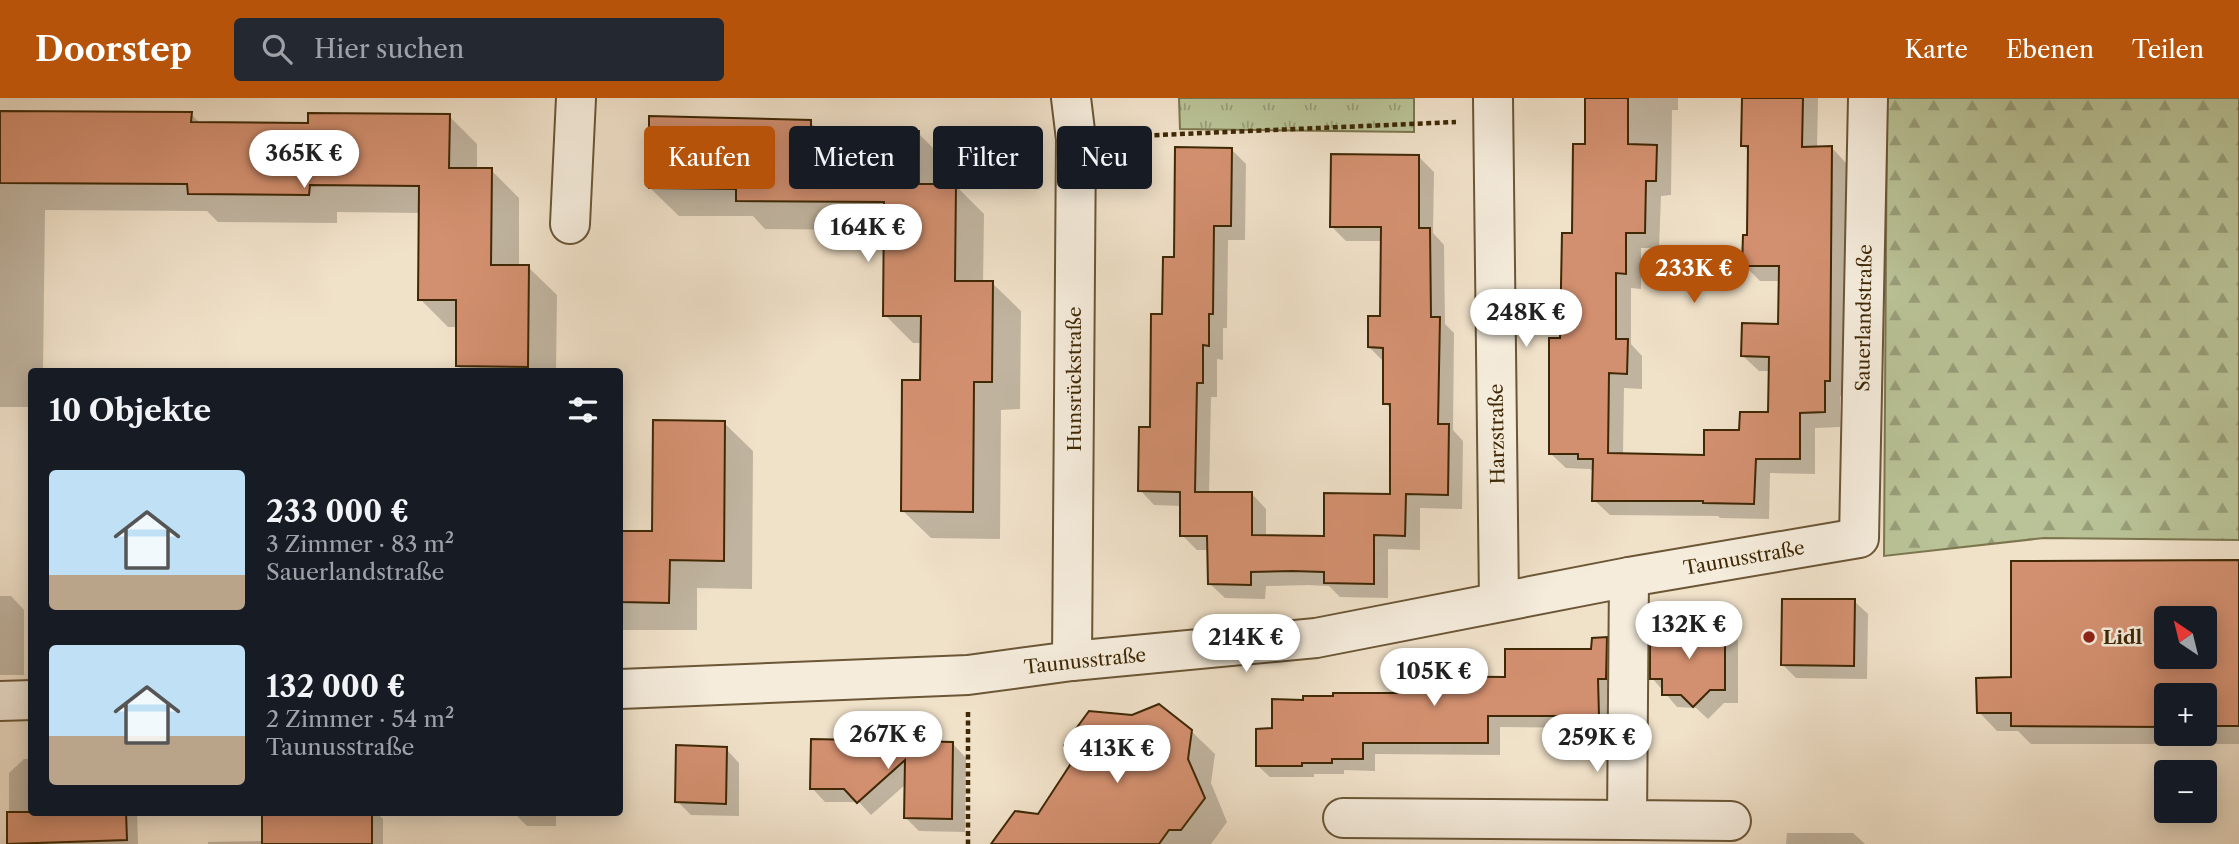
<!DOCTYPE html>
<html lang="de">
<meta charset="utf-8">
<style>
body{margin:0;font-family:"Libre Caslon Text",serif;background:#242831;color:#f1f3f6;height:100vh;display:flex;flex-direction:column;font-size:26px;white-space:nowrap}
*{box-sizing:border-box;margin:0}
p{font-size:23px;color:#9ea1a6}
.icon{flex:none;width:38px;height:38px;fill:none;stroke:currentColor;stroke-width:2;stroke-linecap:round;stroke-linejoin:round}
.map{position:relative;flex:1;overflow:hidden}
.details{position:absolute;left:28px;top:270px;width:595px;height:448px;display:flex;flex-direction:column;background:#171b24;border-radius:7px;box-shadow:0 4px 18px #0003}
.details>*{flex:none}
.hud{position:absolute;left:644px;top:28px;width:665px;height:63px;display:flex;gap:14px}
.needle{width:46px;rotate:325deg}
.fabs{position:absolute;left:2154px;top:508px;display:grid;gap:14px}
.fabs a{display:grid;place-items:center;width:63px;height:63px;border-radius:7px;background:#171b24;box-shadow:0 4px 18px #0003;font-size:35px}
.price{position:absolute;translate:-50% -60px;padding:0 16px;border-radius:24px;background:#fff;color:#222;font-size:23px;line-height:46px;filter:drop-shadow(0 2px 4px #0008)}
.price::after{content:'';position:absolute;left:50%;top:42px;width:21px;height:16px;margin-left:-10px;background:inherit;clip-path:polygon(0 0,100% 0,50% 100%)}
.price.active{background:#b45309;color:#fff}
ul{padding:0;list-style:none}
li{display:flex;align-items:center;gap:21px;height:175px;padding:0 21px}
li span{display:grid;place-items:center;flex:none;width:196px;height:140px;border-radius:7px;color:#555}
li>.icon{margin-inline-start:auto}
span .icon{width:84px;height:84px;fill:#fffc;stroke-width:1}
li b{font-size:30px}
h2{display:flex;justify-content:space-between;align-items:center;height:84px;padding:0 21px;font-size:30px}
.tag{padding:0 24px;border-radius:7px;background:#171b24;box-shadow:0 4px 18px #0003;font-size:24px;line-height:63px}
.tag.active{background:#b45309;color:#fff}
header{display:flex;align-items:center;gap:42px;box-sizing:border-box;height:98px;padding:0 35px;background:#b45309;color:#fff}
header strong{font-size:33px}
nav{display:flex;gap:38px;margin-inline-start:auto;font-size:24px}
.search{width:490px;height:63px;background:#242831;display:flex;align-items:center;gap:18px;box-sizing:border-box;padding:0 24px;border-radius:7px;color:#9ea1a6;font-size:26px}
.map>svg:first-child{display:block}
.forest{fill:url(#forest-firs);stroke:#7c764e;stroke-width:2}
.park{fill:url(#park-tufts);stroke:#7c764e;stroke-width:2}
.shadow{fill:#0003;fill-rule:evenodd}
.building{fill:#d39070;stroke:#3f2805;stroke-width:2;fill-rule:evenodd}
.lines{fill:none;stroke-linecap:round;stroke-linejoin:round}
.minor-casing{stroke:#6b5636;stroke-width:42}
.path{stroke:#3f2805;stroke-width:4.5;stroke-dasharray:5 3.5;stroke-linecap:butt}
.minor{stroke:#f5ecdc;stroke-width:38}
.poi-dot{fill:#8f2418;stroke:#f5ecdc;stroke-width:2.5}
.labels{text-anchor:middle;dominant-baseline:central;stroke-width:5;stroke-linejoin:round;paint-order:stroke}
.street-label{font-size:19px;fill:#3f2805;stroke:#f5ecdc}
.poi-label{font-size:19px;font-weight:bold;fill:#3f2805;stroke:#f5ecdc;text-anchor:start}
</style>
<header>
<strong>Doorstep</strong>
<div class="search"><svg class="icon" aria-label="search" viewBox="0 0 24 24"><circle cx="10" cy="10" r="6"/><path d="M15 15l6 6"/></svg>Hier suchen</div>
<nav><a>Karte</a><a>Ebenen</a><a>Teilen</a></nav>
</header>
<div class="map">
<svg width="2239" height="746" viewBox="0 0 2239 746">
<defs>
<pattern id="forest-firs" width="22" height="20" patternUnits="userSpaceOnUse" patternTransform="scale(1.75)"><rect width="22" height="20" fill="#b9c397"/><path d="M5 1l3.5 6h-7zM16 11l3.5 6h-7z" fill="#989e79"/></pattern>
<pattern id="park-tufts" width="24" height="20" patternUnits="userSpaceOnUse" patternTransform="scale(1.75)"><rect width="24" height="20" fill="#b9c397"/><path d="M3 7l-1-3M5 7V3M7 7l1-3M15 17l-1-3M17 17v-4M19 17l1-3" fill="none" stroke="#989e79"/></pattern>
</defs>
<rect width="100%" height="100%" fill="#f0e1c9"/>
<filter id="stains"><feTurbulence type="fractalNoise" baseFrequency=".00286" numOctaves="4"/><feColorMatrix values="0 0 0 0 .2 0 0 0 0 .09 0 0 0 0 .02 0 0 0 .5 -.17"/></filter>
<radialGradient id="worn" r=".72"><stop offset=".6" stop-color="#630" stop-opacity="0"/><stop offset="1" stop-color="#630" stop-opacity=".3"/></radialGradient>
<!-- forest -->
<path class="forest" d="M1887 0H2239V442L2044 440 1884 458Z"/>
<!-- park -->
<path class="park" d="M1179 0H1414V34L1180 31Z"/>
<!-- shadow -->
<g class="shadow">
<path d="M1587 0H1678V12H1672L1671 97 1661 98 1659 150H1641V191L1631 190V246L1642 258V291L1624 290 1623 357 1705 358 1770 316 1771 273H1759L1743 258 1780 227 1781 183H1760L1744 167 1749 138V54L1743 47V0H1818L1817 50H1832L1847 66 1845 298H1840V329L1815 330V376L1770 375 1769 421 1720 420 1718 418 1610 417 1594 402 1595 375 1590 371 1566 370 1550 355 1561 242 1587 48Z"/>
<path d="M191 16 201 26 309 27 449 18 477 46V72H491L519 100V169H528L557 197 556 273H463L458 268V229H448L420 201 421 115 337 114V125L218 124 207 113 45 112 43 273H32V309H0V57Z"/>
<path d="M810 24 820 34 918 35 946 63V88H956L984 116 983 185H992L1021 213 1020 311 1001 312 1000 441 931 440 902 412 922 284V245H913L885 217V132L765 131 753 118H679L650 90Z"/>
<path d="M1231 51 1246 66 1245 142H1228L1227 230H1223V262L1217 261V299H1211L1209 396H1252L1266 411V439H1325L1392 398V312L1385 305 1384 264 1369 249 1382 220V143H1346L1331 128 1419 59 1434 74 1433 135 1444 147 1445 226 1454 235 1453 332 1463 343 1462 411 1420 410V452L1388 451V500L1340 499 1329 488 1308 487 1266 488 1265 501 1225 500 1210 486 1209 452H1197L1182 437V408L1154 407 1140 392 1152 331 1164 218 1176 160Z"/>
<path d="M724 325 753 353 752 491 697 490V532H620V435H654Z"/>
<path d="M2239 464V646H2031L2018 633H1997L1979 614 2012 581ZM2166 520H2205V558H2166ZM2166 597H2205V635H2166Z"/>
<path d="M0 498H11L24 512V577H0Z"/>
<path d="M1854 503 1868 516 1867 581 1796 580 1783 567Z"/>
<path d="M1724 530 1738 543V605H1724L1708 621 1696 610 1677 609 1652 580Z"/>
<path d="M1606 541 1618 554 1610 630 1500 629V657L1375 656V673L1344 672V676H1314V679H1270L1257 667 1273 632 1305 603 1399 597 1506 580 1593 553Z"/>
<path d="M1191 633 1215 656 1211 685 1227 724 1211 746H993L1039 718Z"/>
<path d="M953 646 966 660 965 734 919 733 906 720V686L871 717 859 704H825L812 690Z"/>
<path d="M726 651 739 665V718L691 717 677 703Z"/>
<path d="M620 657 622 660V706H620Z"/>
<path d="M24 661H32V714H137L138 746H9V675Z"/>
<path d="M263 714H376L383 721V746H208V744L264 743Z"/>
<path d="M513 714H556V728H527Z"/>
<path d="M1787 735H1853L1865 746H1786Z"/>
</g>
<!-- building -->
<g class="building">
<path d="M1585 0H1628V46L1657 47 1656 83H1646L1645 135H1626V176L1616 175V241H1628L1627 276 1609 275 1608 355 1704 357V332H1739L1740 314H1768L1769 259 1741 258 1742 225 1778 226 1779 168H1742L1743 137H1747L1748 48H1741L1742 0H1803L1802 49 1832 48 1830 283H1825V314L1800 315V361H1756L1754 406 1703 405V403H1592L1593 361H1578V356H1549V240H1560L1562 135H1572L1573 46H1585Z"/>
<path d="M0 13 192 14 191 24 308 25V15L450 16 449 70H492L491 167H529L528 269 456 268V202H418L419 88 310 87 309 97 188 96 187 86 0 85Z"/>
<path d="M649 18 811 22V32L919 33V86H956L955 183H993L992 284H974L973 414 901 413 902 282H920L921 218H883L884 104 736 103V91L649 90Z"/>
<path d="M1175 49 1232 50 1231 128H1214L1213 216H1209V248L1203 247V285H1197L1195 394H1252V437L1324 438V395L1390 396V306H1383V250L1368 249V218H1380L1381 129H1330L1331 56 1419 57V130H1430L1431 219H1440L1438 326H1449L1448 397 1406 396 1405 438 1374 437V486L1324 485V474L1292 473 1251 474V487L1208 486 1207 438H1180V394L1138 393 1139 329H1150L1151 216H1162L1163 159H1174Z"/>
<path d="M653 322 725 323 724 463 670 462 669 505 620 504V433H652Z"/>
<path d="M2239 462V628H2205V597H2166V629L2011 628V615H1977L1976 580 2011 579V463ZM2166 520H2205V558H2166Z"/>
<path d="M1782 501H1855L1854 568 1781 567Z"/>
<path d="M1663 528H1725V592H1710L1693 609 1681 597H1662V581H1650V539H1662Z"/>
<path d="M1607 539 1606 581H1598L1599 618H1488V645H1363V661H1332V665H1302V668H1256V631L1272 630V601L1303 602V598H1333V595H1397L1398 578 1505 579V551H1591L1592 540Z"/>
<path d="M1159 606 1192 632 1188 661 1205 700 1181 732H1169L1159 746H991L1015 713 1038 716 1072 664 1064 647 1089 613 1132 617Z"/>
<path d="M811 641 953 644 952 721 904 720 905 662 857 705 844 691H810Z"/>
<path d="M676 647 727 649 726 706 675 704Z"/>
<path d="M7 714H126L127 742 7 746Z"/>
<rect x="262" y="714" width="110" height="32"/>
</g>
<g class="lines">
<!-- minor casing -->
<g class="minor-casing">
<g id="minor">
<path d="M1071 0 1076 41 1072 563"/>
<path d="M1493 0 1499 504"/>
<path d="M570 126 576 0"/>
<path d="M1629 479 1627 722 1731 723"/>
<path d="M620 591 968 577 1072 563 1316 540 1629 479 1859 440 1868 0"/>
<path d="M0 603 32 602"/>
<path d="M1343 720 1627 722"/>
</g>
</g>
<!-- path -->
<g class="path">
<path d="M1112 39 1456 24"/>
<path d="M968 614V746"/>
</g>
<!-- minor -->
<use href="#minor" class="minor"/>
</g>
<!-- markers -->
<circle class="poi-dot" cx="2089" cy="539" r="7"/>
<g class="labels">
<!-- street labels -->
<g class="street-label">
<text transform="translate(1864 220) rotate(-89)">Sauerlandstraße</text>
<text transform="translate(1074 281) rotate(-90)">Hunsrückstraße</text>
<text transform="translate(1497 336) rotate(-91)">Harzstraße</text>
<text transform="translate(1744 460) rotate(-10)">Taunusstraße</text>
<text transform="translate(1085 563) rotate(-6)">Taunusstraße</text>
</g>
<!-- poi labels -->
<g class="poi-label">
<text x="2103" y="539">Lidl</text>
</g>
</g>
<rect width="100%" height="100%" filter="url(#stains)"/>
<rect width="100%" height="100%" fill="url(#worn)"/>
</svg>
<div class="fabs">
<a><svg class="needle" viewBox="-14 -14 28 28"><path d="M0-13l5 13h-10z" fill="#e53935"/><path d="M0 13l5-13h-10z" fill="#9ea1a6"/></svg></a>
<a>+</a>
<a>−</a>
</div>
<b class="price" style="left:304px;top:92px">365K €</b>
<b class="price" style="left:868px;top:166px">164K €</b>
<b class="price active" style="left:1694px;top:207px">233K €</b>
<b class="price" style="left:1526px;top:251px">248K €</b>
<b class="price" style="left:1689px;top:563px">132K €</b>
<b class="price" style="left:1246px;top:576px">214K €</b>
<b class="price" style="left:1434px;top:610px">105K €</b>
<b class="price" style="left:888px;top:673px">267K €</b>
<b class="price" style="left:1597px;top:676px">259K €</b>
<b class="price" style="left:1117px;top:687px">413K €</b>
<div class="hud">
<a class="tag active">Kaufen</a>
<a class="tag">Mieten</a>
<a class="tag">Filter</a>
<a class="tag">Neu</a>
</div>
<section class="details">
<h2>10 Objekte<svg class="icon" aria-label="filters" viewBox="0 0 24 24"><path d="M4 7h16M4 17h16"/><circle cx="9" cy="7" r="2"/><circle cx="15" cy="17" r="2"/></svg></h2>
<ul>
<li><span style="background:linear-gradient(#bfe0f5 75%,#b9a48a 0)"><svg class="icon" aria-label="home" viewBox="0 0 24 24"><path d="M3 11l9-7 9 7M6 9v11h12V9"/></svg></span><div><b>233 000 €</b><p>3 Zimmer · 83 m²</p><p>Sauerlandstraße</p></div></li>
<li><span style="background:linear-gradient(#bfe0f5 65%,#b9a48a 0)"><svg class="icon" aria-label="home" viewBox="0 0 24 24"><path d="M3 11l9-7 9 7M6 9v11h12V9"/></svg></span><div><b>132 000 €</b><p>2 Zimmer · 54 m²</p><p>Taunusstraße</p></div></li>
</ul>
</section>
</div>
